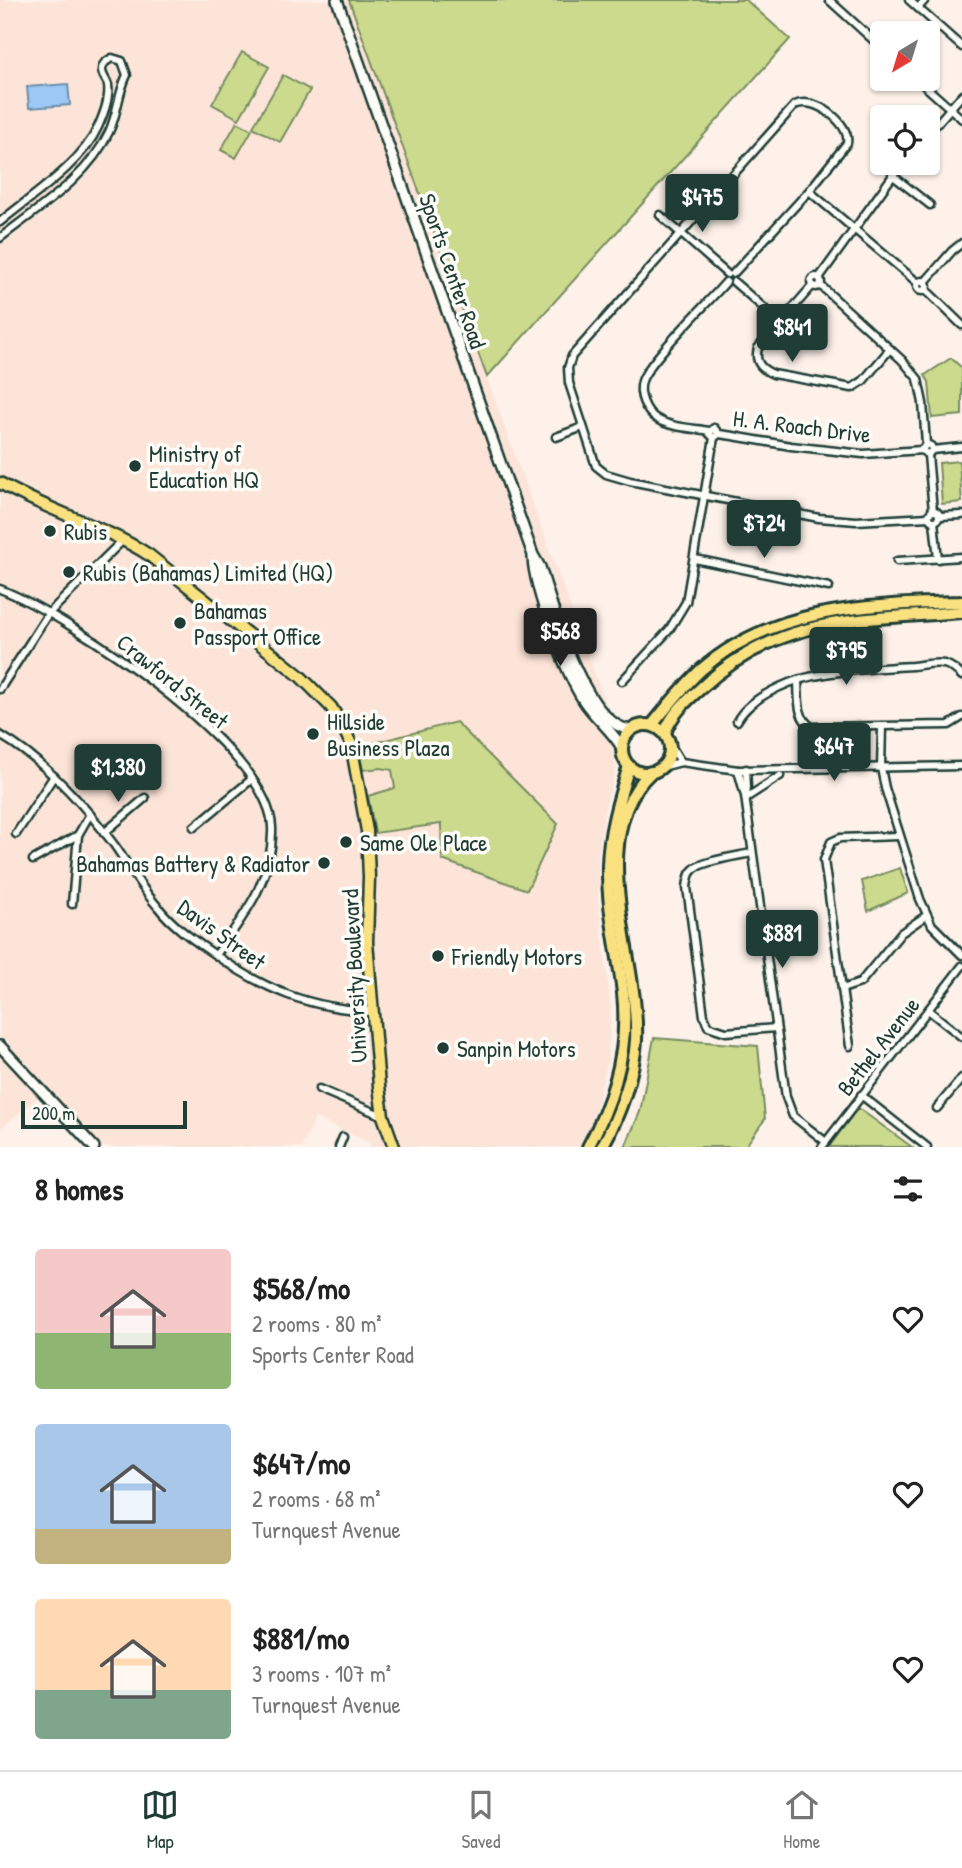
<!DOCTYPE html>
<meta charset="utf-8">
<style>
body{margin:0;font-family:"Patrick Hand",sans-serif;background:#f2f2f2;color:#222;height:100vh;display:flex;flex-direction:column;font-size:26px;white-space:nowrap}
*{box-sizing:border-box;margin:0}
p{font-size:23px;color:#767676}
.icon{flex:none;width:38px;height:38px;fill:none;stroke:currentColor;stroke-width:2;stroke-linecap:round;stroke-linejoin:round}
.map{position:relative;height:1147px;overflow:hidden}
.details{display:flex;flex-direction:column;background:#fff;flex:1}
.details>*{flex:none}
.needle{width:46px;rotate:218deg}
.tools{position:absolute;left:870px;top:21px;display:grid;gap:14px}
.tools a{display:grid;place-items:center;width:70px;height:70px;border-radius:7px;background:#fff;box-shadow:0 2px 5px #0004;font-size:35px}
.scale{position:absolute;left:21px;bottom:18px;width:166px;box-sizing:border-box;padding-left:7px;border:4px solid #1f3d34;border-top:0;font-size:19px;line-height:24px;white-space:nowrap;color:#1f3d34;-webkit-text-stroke:5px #fdfcf7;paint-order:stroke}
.price{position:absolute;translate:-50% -60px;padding:0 16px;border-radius:7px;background:#1f3d34;color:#fff;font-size:23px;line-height:46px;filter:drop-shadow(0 2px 4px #0008)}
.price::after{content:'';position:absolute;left:50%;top:42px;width:21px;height:16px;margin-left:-10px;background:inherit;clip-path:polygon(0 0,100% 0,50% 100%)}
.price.selected{background:#222;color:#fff}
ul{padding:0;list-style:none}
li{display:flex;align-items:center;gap:21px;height:175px;padding:0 35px}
li span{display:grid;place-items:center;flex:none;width:196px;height:140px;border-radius:7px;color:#555}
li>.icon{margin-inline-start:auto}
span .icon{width:84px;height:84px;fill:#fffc;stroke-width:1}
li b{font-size:30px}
h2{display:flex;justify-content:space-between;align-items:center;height:84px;padding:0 35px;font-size:30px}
.menu{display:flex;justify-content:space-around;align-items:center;height:98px;border-top:2px solid #e0e0e0;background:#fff;font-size:19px;color:#767676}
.menu a{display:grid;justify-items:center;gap:4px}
.menu .selected{color:#1f3d34}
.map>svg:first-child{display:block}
.built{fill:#fde4d8}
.green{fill:#ccda8e;stroke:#768c61;stroke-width:2}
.water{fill:#9bc8f5;stroke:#6990a8;stroke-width:2}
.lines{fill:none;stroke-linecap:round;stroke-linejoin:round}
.street-casing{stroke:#1f3d34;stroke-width:11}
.secondary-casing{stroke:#1f3d34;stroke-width:14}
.primary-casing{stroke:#1f3d34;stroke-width:15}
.highway-casing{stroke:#1f3d34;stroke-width:16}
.street{stroke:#fdfcf7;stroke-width:6}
.secondary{stroke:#fdfcf7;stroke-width:9}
.primary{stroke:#fae180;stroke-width:10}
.highway{stroke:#fae180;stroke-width:10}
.poi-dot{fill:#1f3d34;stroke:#fdfcf7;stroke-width:2.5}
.labels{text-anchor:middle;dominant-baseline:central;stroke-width:7;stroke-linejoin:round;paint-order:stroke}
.street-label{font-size:23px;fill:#1f3d34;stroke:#fdfcf7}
.poi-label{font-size:23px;fill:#1f3d34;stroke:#fdfcf7;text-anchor:start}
</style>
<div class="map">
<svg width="962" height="1147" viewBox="0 0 962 1147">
<rect width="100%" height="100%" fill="#fdf1e9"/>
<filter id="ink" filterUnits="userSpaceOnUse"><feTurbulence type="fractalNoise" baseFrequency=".0143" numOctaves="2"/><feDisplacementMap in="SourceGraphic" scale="14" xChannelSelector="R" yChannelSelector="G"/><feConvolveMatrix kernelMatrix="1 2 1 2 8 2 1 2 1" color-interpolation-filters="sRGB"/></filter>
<g filter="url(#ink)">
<!-- built -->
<g class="built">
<path d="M0 0H349L605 702 616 769 604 811 598 857V901L611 1007 608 1060 598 1101 587 1135 581 1147H370L371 1143 315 1118 302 1147H100L0 1038Z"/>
<path d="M0 1055 40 1096 0 1129Z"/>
</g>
<!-- green -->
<g class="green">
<path d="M349 0H746L790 39 487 377Z"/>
<path d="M242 52 269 67 239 119 212 104Z"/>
<path d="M283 75 310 90 280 142 253 127Z"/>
<path d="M237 122 252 130 236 158 221 150Z"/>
<path d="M951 358 962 368V415L932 418 929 382 925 375Z"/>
<path d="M959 461 962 502 942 504 939 463Z"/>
<path d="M456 722 558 824 527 890 442 860 441 824 375 833 368 796 395 788 392 770 381 768 363 770 358 747Z"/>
<path d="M900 868 908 893 868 911 862 881Z"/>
<path d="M654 1038 758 1046 765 1119 745 1147H625L640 1112Z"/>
<path d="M858 1108 912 1147H829Z"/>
</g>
<!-- water -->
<path class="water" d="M68 84 70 105 29 108 27 87Z"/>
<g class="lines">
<!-- street casing -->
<g class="street-casing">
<g id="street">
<path d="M829 0 882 48"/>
<path d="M909 0 962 47"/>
<path d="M918 8 925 0"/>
<path d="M917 79 962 119"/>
<path d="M928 134 962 95"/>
<path d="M892 175 930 205"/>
<path d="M809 191 918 283"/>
<path d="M660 215 727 274"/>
<path d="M0 222C31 196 81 165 98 127 103 116 110 98 108 85 107 80 102 76 102 70 102 63 107 61 112 58L122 61 127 75C118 93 118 113 109 132 88 178 38 208 0 238"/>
<path d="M733 274 809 191 847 143C851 123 813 95 795 105L572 356 568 368 569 383 596 466 606 474 630 481 819 518 856 521 929 517"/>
<circle cx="816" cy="282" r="5"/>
<path d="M819 278 902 163"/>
<circle cx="922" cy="286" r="5"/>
<path d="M734 282 780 322"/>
<path d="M925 282 952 251 962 243"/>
<path d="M813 285 758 348C754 362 761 369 773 374L852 388 863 381 890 349"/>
<path d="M820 285 902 360 918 379 923 403 926 444"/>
<path d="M925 289 962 325"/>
<path d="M710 431C694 428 671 428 657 419 645 412 638 394 642 381 648 361 709 302 726 282"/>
<path d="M719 434 714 438 709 433 714 428 719 434 733 436 791 446 863 454 922 450"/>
<path d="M556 437 583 427"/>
<path d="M932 450 931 446 926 444 922 450 928 455 932 450 962 447"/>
<path d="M928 455 933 511"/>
<circle cx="934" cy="516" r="5"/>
<path d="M939 516 962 515"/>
<path d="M934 521 938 559"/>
<path d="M695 559 829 587"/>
<path d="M897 561 962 557"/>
<path d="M0 589C69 616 269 748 272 827 274 878 244 916 216 955"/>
<path d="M798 680C799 697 796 718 812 727L949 725 962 717"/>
<path d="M622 681 669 630 686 602 714 438"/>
<path d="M0 689 48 614 123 540"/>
<path d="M737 721C747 703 769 691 789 683 820 671 878 668 912 666 922 665 934 662 944 664 952 666 957 671 962 676"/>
<path d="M882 726 881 768 885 788 920 899 932 925 962 955"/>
<path d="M0 735C46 762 83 803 115 846 129 866 141 888 158 907 172 925 192 939 211 952 263 989 309 1009 374 1011"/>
<path d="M670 744 681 762"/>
<path d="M662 767 681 762 738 770 962 766"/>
<path d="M746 769 747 787 746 794"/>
<path d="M738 770 745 796 786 1097 793 1116 826 1142"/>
<path d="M746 798 780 776"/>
<path d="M194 827 252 779"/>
<path d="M104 833 145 798"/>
<path d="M16 834 54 776"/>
<path d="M751 853C739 856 699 861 692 871 688 875 688 882 687 887L704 1016 708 1026 726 1032 776 1028"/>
<path d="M33 860 78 835"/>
<path d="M72 904 78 835 90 814"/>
<path d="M842 989 860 983 901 933 927 915"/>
<path d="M928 1010 962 1037"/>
<path d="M850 1046 824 860 831 842 840 838 899 836"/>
<path d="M319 1089 383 1116"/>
<path d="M861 1095 927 1147"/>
<path d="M937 1108 962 1078"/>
<path d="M339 1147 343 1137"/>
<path d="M822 1147 962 966"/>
</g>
</g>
<!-- secondary casing -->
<g class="secondary-casing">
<g id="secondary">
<path d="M337 0 533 555 540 567C552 606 584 725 631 730"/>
<path d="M533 557C534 589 566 674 584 701 595 718 612 730 622 748"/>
<path d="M0 1046 94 1147"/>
</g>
</g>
<!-- primary casing -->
<g class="primary-casing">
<path id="primary" d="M0 483C48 511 102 525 149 555L300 676 331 707 342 725 351 744 367 831 369 877 367 942 379 1086 383 1116 394 1147"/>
</g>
<!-- highway casing -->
<g class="highway-casing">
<g id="highway">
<circle cx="646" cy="749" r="24"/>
<path d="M652 725C668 706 683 686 702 669 774 606 872 605 962 602"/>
<path d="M665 733C671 715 686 701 701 688 779 615 863 620 962 612"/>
<path d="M588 1147C614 1100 629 1047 623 993 618 950 607 908 608 865 609 830 619 799 629 766"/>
<path d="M602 1147C619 1116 634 1076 636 1040 640 960 582 837 651 772"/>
</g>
</g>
<!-- street -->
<use href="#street" class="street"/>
<!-- secondary -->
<use href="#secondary" class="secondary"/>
<!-- primary -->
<use href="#primary" class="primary"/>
<!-- highway -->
<use href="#highway" class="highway"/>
</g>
</g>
<!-- markers -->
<g class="poi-dot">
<circle cx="135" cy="466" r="7"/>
<circle cx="50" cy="531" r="7"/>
<circle cx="69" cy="572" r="7"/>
<circle cx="180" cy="623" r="7"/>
<circle cx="313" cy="734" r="7"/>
<circle cx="346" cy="842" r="7"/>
<circle cx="324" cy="863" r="7"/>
<circle cx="438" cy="956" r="7"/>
<circle cx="443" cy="1048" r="7"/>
</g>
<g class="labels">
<!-- street labels -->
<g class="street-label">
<text transform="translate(453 271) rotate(71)">Sports Center Road</text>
<text transform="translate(802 426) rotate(7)">H. A. Roach Drive</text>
<text transform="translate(173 681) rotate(39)">Crawford Street</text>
<text transform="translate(222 934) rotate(36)">Davis Street</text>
<text transform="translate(354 976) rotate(-93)">University Boulevard</text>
<text transform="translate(878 1046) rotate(-52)">Bethel Avenue</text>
</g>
<!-- poi labels -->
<g class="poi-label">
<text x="149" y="453">Ministry of<tspan x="149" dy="26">Education HQ</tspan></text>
<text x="64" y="531">Rubis</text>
<text x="83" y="572">Rubis (Bahamas) Limited (HQ)</text>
<text x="194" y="610">Bahamas<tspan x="194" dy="26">Passport Office</tspan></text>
<text x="327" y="721">Hillside<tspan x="327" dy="26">Business Plaza</tspan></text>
<text x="360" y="842">Same Ole Place</text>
<text x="310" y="863" text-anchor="end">Bahamas Battery &amp; Radiator</text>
<text x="452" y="956">Friendly Motors</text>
<text x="457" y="1048">Sanpin Motors</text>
</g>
</g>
</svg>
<div class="tools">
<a><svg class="needle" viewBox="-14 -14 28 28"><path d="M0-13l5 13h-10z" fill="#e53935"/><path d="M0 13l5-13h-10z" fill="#767676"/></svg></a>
<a><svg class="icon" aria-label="locate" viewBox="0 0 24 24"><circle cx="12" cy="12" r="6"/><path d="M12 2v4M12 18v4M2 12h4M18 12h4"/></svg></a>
</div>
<div class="scale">200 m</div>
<b class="price" style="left:702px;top:234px">$475</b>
<b class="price" style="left:792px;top:364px">$841</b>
<b class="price" style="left:764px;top:560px">$724</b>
<b class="price selected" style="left:560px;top:668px">$568</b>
<b class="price" style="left:846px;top:687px">$795</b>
<b class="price" style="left:834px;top:783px">$647</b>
<b class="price" style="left:118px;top:804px">$1,380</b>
<b class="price" style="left:782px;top:970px">$881</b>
</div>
<section class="details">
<h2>8 homes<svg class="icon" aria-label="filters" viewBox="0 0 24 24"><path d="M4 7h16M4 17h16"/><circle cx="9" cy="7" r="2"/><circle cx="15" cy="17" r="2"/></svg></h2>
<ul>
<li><span style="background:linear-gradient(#f6c9c9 60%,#8fb573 0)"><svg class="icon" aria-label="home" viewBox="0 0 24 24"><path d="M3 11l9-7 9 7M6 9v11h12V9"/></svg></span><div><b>$568/mo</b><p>2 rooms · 80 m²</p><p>Sports Center Road</p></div><svg class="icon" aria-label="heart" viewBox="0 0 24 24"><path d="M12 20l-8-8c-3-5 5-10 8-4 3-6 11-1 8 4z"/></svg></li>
<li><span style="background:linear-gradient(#a9c7e8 75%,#c2b280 0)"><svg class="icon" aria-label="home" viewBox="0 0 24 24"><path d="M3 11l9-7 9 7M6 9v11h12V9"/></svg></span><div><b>$647/mo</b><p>2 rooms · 68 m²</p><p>Turnquest Avenue</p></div><svg class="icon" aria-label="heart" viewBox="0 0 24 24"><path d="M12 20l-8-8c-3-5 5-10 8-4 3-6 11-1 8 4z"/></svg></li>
<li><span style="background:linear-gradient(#ffd9b3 65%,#7fa58c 0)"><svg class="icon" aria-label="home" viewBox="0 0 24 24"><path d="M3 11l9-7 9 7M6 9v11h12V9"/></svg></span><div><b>$881/mo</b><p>3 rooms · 107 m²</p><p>Turnquest Avenue</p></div><svg class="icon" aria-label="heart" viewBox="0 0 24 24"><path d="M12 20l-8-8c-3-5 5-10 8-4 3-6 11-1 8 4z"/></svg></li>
</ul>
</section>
<nav class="menu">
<a class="selected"><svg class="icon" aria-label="map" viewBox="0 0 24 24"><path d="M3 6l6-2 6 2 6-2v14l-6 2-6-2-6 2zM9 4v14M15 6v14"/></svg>Map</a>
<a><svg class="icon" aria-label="saved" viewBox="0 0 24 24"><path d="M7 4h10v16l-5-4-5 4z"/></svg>Saved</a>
<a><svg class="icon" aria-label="home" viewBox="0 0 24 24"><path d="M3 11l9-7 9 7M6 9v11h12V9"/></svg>Home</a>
</nav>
